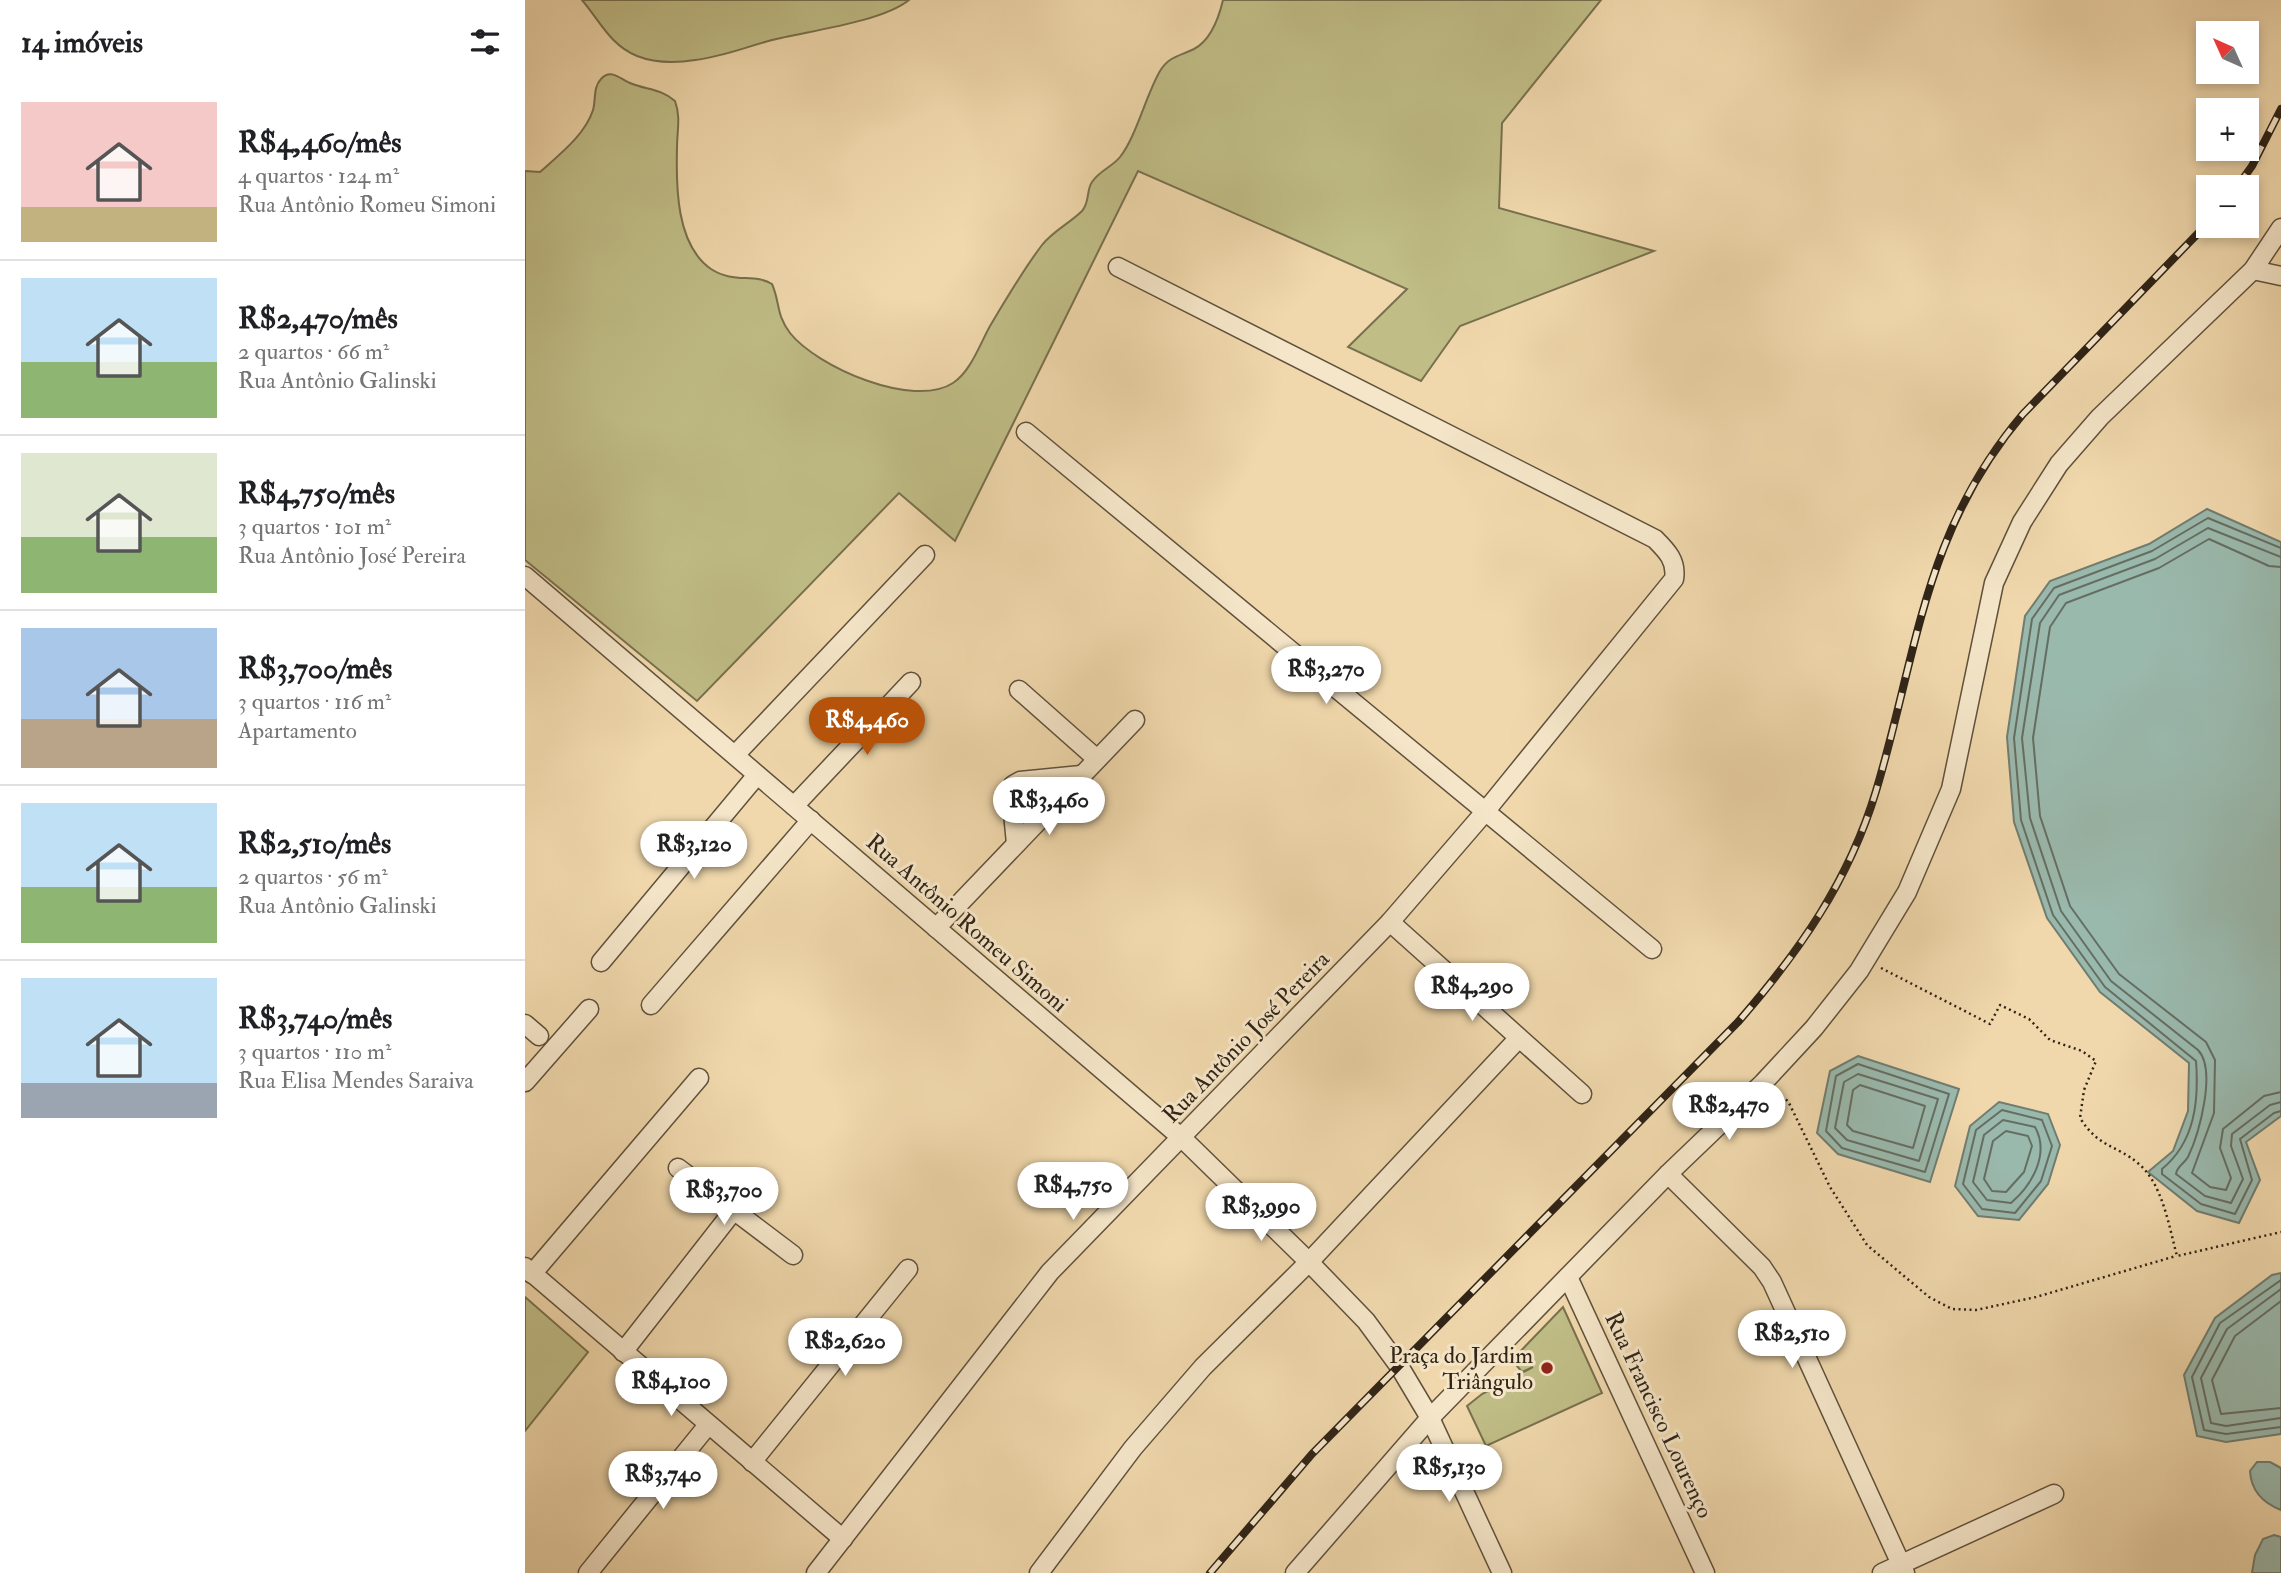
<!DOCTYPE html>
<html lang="pt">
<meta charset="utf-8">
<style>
body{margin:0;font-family:"IM FELL Double Pica",serif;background:#f6f6f6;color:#202124;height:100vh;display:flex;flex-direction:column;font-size:26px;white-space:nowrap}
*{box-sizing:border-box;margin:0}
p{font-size:23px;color:#757577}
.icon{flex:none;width:38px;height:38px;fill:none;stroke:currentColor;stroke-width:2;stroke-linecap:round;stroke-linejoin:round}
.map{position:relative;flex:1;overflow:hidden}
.details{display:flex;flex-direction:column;background:#fff;width:525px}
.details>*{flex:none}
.needle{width:46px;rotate:315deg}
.buttons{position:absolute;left:1671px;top:21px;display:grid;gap:14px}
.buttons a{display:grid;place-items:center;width:63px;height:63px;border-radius:0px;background:#fff;box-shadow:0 4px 10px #0003;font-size:35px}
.price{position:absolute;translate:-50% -60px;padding:0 16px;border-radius:24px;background:#fff;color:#222;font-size:23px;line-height:46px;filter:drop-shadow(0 2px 4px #0008)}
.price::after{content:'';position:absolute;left:50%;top:42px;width:21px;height:16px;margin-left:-10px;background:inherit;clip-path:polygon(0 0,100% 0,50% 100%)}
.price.current{background:#b45309;color:#fff}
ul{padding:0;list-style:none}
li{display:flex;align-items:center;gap:21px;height:175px;padding:0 21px}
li+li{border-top:2px solid #e0e0e0}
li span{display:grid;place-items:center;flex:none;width:196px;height:140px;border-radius:0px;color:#555}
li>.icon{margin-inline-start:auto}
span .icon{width:84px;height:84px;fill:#fffc;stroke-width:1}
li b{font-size:30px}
h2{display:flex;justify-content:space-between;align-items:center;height:84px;padding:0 21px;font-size:30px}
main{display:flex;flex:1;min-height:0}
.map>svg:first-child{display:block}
.green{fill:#c0bd86;stroke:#78704e;stroke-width:2}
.water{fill:#9ab9ad;stroke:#707d71;stroke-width:2}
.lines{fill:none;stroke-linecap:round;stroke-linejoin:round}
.shore{stroke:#656e62;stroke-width:2}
.minor-casing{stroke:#60513c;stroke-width:21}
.path{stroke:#302417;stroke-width:2.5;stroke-dasharray:2 3.5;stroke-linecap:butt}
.minor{stroke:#f5e6c9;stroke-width:18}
.rail-casing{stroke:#302417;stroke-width:8}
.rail{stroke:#f5e6c9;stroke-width:5;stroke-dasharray:16;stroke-linecap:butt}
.poi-dot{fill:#8f2418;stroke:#f5e6c9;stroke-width:2.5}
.labels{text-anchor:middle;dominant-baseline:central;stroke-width:6;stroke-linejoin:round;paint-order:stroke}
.street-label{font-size:23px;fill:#302417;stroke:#f5e6c9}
.poi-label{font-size:23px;fill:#302417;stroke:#f5e6c9;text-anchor:end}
</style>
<main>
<section class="details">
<h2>14 imóveis<svg class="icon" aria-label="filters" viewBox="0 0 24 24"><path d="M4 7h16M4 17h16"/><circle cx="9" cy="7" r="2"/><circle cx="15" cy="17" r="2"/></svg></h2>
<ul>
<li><span style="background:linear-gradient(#f6c9c9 75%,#c2b280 0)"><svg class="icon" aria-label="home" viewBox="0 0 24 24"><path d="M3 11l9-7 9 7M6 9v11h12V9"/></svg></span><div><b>R$4,460/mês</b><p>4 quartos · 124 m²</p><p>Rua Antônio Romeu Simoni</p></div></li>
<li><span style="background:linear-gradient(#bfe0f5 60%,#8fb573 0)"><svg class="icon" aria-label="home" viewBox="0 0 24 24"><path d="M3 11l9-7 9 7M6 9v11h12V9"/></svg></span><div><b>R$2,470/mês</b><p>2 quartos · 66 m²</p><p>Rua Antônio Galinski</p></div></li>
<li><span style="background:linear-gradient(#dfe7d0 60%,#8fb573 0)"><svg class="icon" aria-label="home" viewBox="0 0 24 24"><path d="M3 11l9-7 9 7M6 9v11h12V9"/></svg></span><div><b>R$4,750/mês</b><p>3 quartos · 101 m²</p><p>Rua Antônio José Pereira</p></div></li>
<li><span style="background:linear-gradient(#a9c7e8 65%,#b9a48a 0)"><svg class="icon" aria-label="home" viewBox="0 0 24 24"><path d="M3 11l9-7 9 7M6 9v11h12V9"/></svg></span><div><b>R$3,700/mês</b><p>3 quartos · 116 m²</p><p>Apartamento</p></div></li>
<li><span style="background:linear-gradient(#bfe0f5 60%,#8fb573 0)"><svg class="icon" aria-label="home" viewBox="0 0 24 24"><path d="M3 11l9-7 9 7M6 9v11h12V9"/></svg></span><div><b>R$2,510/mês</b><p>2 quartos · 56 m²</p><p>Rua Antônio Galinski</p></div></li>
<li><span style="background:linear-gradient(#bfe0f5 75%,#9aa5b1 0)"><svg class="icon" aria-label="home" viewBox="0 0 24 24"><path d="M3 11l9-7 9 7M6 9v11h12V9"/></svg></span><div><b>R$3,740/mês</b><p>3 quartos · 110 m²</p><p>Rua Elisa Mendes Saraiva</p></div></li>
</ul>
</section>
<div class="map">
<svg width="1756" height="1573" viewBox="0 0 1756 1573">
<rect width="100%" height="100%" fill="#f0d8ac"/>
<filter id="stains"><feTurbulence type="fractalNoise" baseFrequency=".00286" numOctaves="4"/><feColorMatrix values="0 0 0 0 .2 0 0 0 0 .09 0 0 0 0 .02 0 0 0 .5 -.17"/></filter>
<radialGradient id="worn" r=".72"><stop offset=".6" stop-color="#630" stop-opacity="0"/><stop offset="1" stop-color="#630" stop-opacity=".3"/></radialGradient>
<!-- green -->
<g class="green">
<path d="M57 0H384C357 22 283 31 247 40 221 47 197 57 170 60 151 63 130 63 112 56 85 45 75 21 57 0Z"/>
<path d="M698 0H1076L977 123 974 208 1129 251 935 326 896 381 823 347 882 289 613 171 430 541 374 493 172 701 0 560V171L15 172C34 155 60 135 68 110 71 100 68 87 76 79 86 68 95 79 105 83 121 90 135 88 150 101 156 117 152 131 152 148 151 186 151 245 186 269 209 284 229 273 247 284 255 302 251 315 265 333 292 367 388 409 428 383 446 371 455 344 465 326 481 299 498 270 517 245 528 231 545 223 557 211 565 202 561 191 567 182 574 171 587 167 595 157 611 137 621 95 635 71 644 56 655 56 669 49 686 40 694 17 698 0Z"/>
<path d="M0 1297 63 1352 0 1431Z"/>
<path d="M1038 1307 1077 1393 961 1446 942 1406 957 1394 1008 1367 997 1372 987 1360Z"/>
</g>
<!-- water -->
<g class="water">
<path d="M1682 509 1756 542V1116L1721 1142 1735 1180 1714 1223 1672 1211 1623 1172 1648 1151 1663 1111 1664 1063 1575 992 1522 918 1489 822 1482 737 1500 616 1525 581 1624 544Z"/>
<path d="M1333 1056 1434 1089 1405 1182 1313 1154 1292 1133 1305 1071Z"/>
<path d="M1474 1102 1523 1114 1535 1145 1523 1184 1494 1220 1453 1216 1430 1186 1445 1126Z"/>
<path d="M1756 1273V1434L1701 1442 1672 1436 1659 1375 1690 1318 1747 1275Z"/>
<path d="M1732 1462H1745L1756 1468V1510C1738 1503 1726 1490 1725 1471Z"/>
<path d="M1749 1535 1756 1537V1573H1727L1730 1555 1738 1539Z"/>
</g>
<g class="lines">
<!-- shore -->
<g class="shore">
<path d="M1756 548 1683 518 1627 551 1529 588 1507 619 1489 738 1496 820 1528 915 1580 987 1671 1061C1674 1101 1670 1142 1637 1169V1174L1676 1204 1710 1214 1727 1180 1715 1139 1749 1113 1756 1111"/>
<path d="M1756 557 1683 528 1630 559 1534 595 1515 623 1497 738 1505 818 1536 911 1586 981 1673 1050C1692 1070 1674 1134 1663 1157 1659 1164 1652 1166 1651 1174L1680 1196 1706 1203 1718 1179 1706 1146 1707 1134 1745 1105 1756 1102"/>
<path d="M1756 567 1744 566 1684 539 1634 568 1541 603 1525 627 1508 738 1515 816 1545 906 1594 974 1681 1042 1690 1060 1689 1113 1667 1173 1685 1187 1701 1190 1706 1178 1695 1148 1698 1129 1739 1096 1756 1092"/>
<path d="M1333 1064 1424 1094 1400 1172 1317 1148 1301 1131 1311 1076Z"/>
<path d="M1333 1074 1413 1099 1394 1161 1322 1140 1310 1128 1319 1082Z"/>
<path d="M1335 1085 1400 1106 1388 1148 1328 1131 1322 1125 1328 1090Z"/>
<path d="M1477 1110 1517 1120 1527 1146 1516 1181 1490 1213 1457 1209 1438 1184 1451 1130Z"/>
<path d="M1478 1120 1510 1127C1525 1154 1507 1185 1486 1203L1462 1200 1448 1182 1459 1135Z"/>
<path d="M1481 1131 1503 1136 1507 1146 1499 1172 1481 1192 1467 1191 1459 1179 1468 1141Z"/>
<path d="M1756 1280 1695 1323 1667 1377 1679 1430 1701 1434 1756 1427"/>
<path d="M1756 1289 1702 1329 1676 1378 1686 1423 1701 1426 1756 1418"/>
<path d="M1756 1301 1710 1336 1687 1380 1696 1414 1756 1408"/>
</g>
<!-- minor casing -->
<g class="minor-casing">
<g id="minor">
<path d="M1728 270 1756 276"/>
<path d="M501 432 1127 949"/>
<path d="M0 576 658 1139 784 1262 841 1321 874 1366 905 1418 977 1573"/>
<path d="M494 690 572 759"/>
<path d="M210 755 400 555"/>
<path d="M269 806 386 682"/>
<path d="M491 844 486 792 488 785 495 781 556 775"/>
<path d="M865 922 1057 1094"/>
<path d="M411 928 610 720"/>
<path d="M76 962 232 775"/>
<path d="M126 1005 286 820"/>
<path d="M0 1024 14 1036"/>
<path d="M0 1082 64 1009"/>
<path d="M153 1168 268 1255"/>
<path d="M1143 1174 1237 1267 1247 1282 1380 1573"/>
<path d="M0 1267 318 1539"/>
<path d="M7 1274 174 1078"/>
<path d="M1043 1277 1180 1573"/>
<path d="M98 1352 209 1210"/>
<path d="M227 1462 383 1269"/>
<path d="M63 1573 183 1425"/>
<path d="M291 1573 525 1272 865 922 959 813 1149 579C1152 561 1142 551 1130 539L593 267"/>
<path d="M514 1573 608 1448 678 1367 784 1262 993 1039"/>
<path d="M770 1573 905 1418 1143 1174 1238 1083 1289 1028 1334 971 1382 892 1426 789 1469 583 1497 522 1534 464 1575 417 1728 270 1756 228"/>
<path d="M1357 1573 1529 1494"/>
</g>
</g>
<!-- path -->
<g class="path">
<path d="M1356 968 1465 1024 1475 1005 1504 1019 1525 1040 1557 1051 1571 1061 1559 1090 1555 1118C1574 1148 1590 1144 1614 1164 1638 1185 1644 1227 1652 1256L1756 1232"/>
<path d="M1252 1093 1263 1101 1305 1187 1342 1245 1404 1297 1427 1309 1451 1310 1511 1297 1651 1256"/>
</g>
<!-- minor -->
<use href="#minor" class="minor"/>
<!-- rail casing -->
<g class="rail-casing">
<g id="rail">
<path d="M1712 187 1727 166 1756 109"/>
<path d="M685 1573 787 1454 1213 1022C1274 952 1324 881 1351 791 1393 651 1398 532 1498 414L1684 222"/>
</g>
</g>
<!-- rail -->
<use href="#rail" class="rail"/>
</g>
<!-- markers -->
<circle class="poi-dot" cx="1022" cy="1368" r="7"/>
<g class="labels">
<!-- street labels -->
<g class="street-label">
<text transform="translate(442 923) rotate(41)">Rua Antônio Romeu Simoni</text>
<text transform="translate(721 1037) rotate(-46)">Rua Antônio José Pereira</text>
<text transform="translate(1134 1415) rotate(65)">Rua Francisco Lourenço</text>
</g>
<!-- poi labels -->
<g class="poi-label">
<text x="1008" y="1355">Praça do Jardim<tspan x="1008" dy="26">Triângulo</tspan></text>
</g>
</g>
<rect width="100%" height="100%" filter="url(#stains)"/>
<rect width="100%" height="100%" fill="url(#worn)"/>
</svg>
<div class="buttons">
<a><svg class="needle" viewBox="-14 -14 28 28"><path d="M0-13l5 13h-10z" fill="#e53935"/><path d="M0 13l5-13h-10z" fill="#757577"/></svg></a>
<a>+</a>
<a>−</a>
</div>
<b class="price" style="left:801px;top:706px">R$3,270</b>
<b class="price current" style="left:342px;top:757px">R$4,460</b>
<b class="price" style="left:524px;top:837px">R$3,460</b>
<b class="price" style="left:169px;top:881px">R$3,120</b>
<b class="price" style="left:947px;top:1023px">R$4,290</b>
<b class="price" style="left:1204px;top:1142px">R$2,470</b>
<b class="price" style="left:548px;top:1222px">R$4,750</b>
<b class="price" style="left:199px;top:1227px">R$3,700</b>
<b class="price" style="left:736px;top:1243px">R$3,990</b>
<b class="price" style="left:1267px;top:1370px">R$2,510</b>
<b class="price" style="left:320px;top:1378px">R$2,620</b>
<b class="price" style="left:146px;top:1418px">R$4,100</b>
<b class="price" style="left:924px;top:1504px">R$5,130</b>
<b class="price" style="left:138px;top:1511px">R$3,740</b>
</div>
</main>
